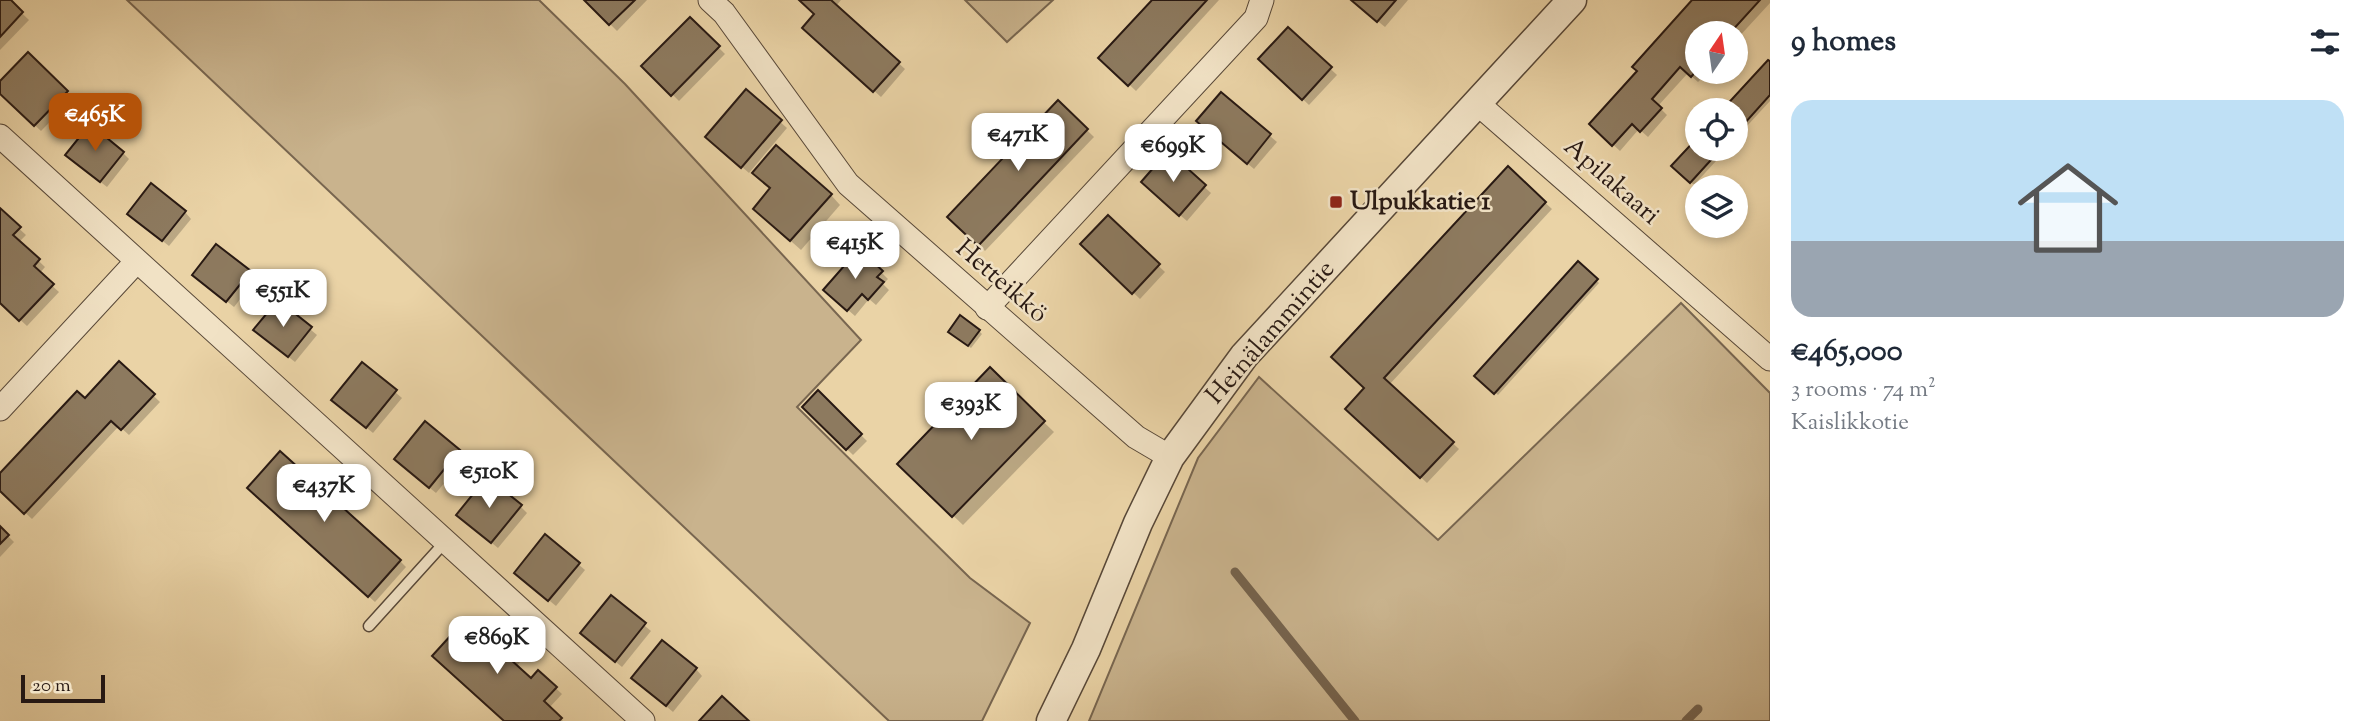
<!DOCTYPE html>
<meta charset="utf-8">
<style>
body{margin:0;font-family:"Sorts Mill Goudy",serif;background:#f6f6f7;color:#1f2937;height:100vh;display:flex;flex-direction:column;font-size:26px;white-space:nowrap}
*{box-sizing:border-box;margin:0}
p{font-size:23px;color:#747a83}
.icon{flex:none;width:38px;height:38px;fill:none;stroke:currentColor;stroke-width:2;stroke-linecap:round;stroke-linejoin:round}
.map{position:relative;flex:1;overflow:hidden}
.drawer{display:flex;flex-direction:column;background:#fff;width:595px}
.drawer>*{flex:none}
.needle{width:46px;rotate:13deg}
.buttons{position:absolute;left:1685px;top:21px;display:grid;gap:14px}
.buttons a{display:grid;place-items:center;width:63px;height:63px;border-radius:50%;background:#fff;box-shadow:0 4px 10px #0003;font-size:35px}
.scale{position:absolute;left:21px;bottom:18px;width:84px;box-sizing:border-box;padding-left:7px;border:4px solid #281913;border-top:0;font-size:19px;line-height:24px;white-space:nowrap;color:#281913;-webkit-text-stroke:5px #f1e2c5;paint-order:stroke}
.price{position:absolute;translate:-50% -60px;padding:0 16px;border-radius:14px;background:#fff;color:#222;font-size:23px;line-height:46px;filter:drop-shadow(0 2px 4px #0008)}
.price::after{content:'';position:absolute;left:50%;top:42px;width:21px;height:16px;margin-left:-10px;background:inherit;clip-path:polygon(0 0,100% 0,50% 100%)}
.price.on{background:#b45309;color:#fff}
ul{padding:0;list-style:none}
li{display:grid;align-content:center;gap:14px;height:371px;padding:0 21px}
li+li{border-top:2px solid #e0e1e3}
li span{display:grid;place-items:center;height:217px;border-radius:21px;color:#555}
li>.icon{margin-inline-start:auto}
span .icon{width:126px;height:126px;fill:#fffc;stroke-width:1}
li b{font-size:30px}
h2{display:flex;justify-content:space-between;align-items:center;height:84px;padding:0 21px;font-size:30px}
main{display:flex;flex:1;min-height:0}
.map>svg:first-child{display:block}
.green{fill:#c9b38d;stroke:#786650;stroke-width:2}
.shadow{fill:#0003}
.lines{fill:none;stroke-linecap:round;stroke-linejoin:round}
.stream{stroke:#75634d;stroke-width:9}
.building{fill:#8d7a5f;stroke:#281913;stroke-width:2}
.service-casing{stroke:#584838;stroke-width:13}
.minor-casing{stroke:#584838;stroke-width:25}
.tertiary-casing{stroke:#584838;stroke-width:31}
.service{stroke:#f1e2c5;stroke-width:10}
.minor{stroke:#f1e2c5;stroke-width:23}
.tertiary{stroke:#f1e2c5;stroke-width:28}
.poi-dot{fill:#8f2418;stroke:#f1e2c5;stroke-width:2.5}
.labels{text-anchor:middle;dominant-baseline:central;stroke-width:5;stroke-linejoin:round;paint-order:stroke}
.street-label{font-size:26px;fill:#281913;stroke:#f1e2c5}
.poi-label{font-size:26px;font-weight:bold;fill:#281913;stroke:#f1e2c5;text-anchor:start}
</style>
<main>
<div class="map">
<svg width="1770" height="721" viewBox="0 0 1770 721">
<rect width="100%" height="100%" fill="#ead3a6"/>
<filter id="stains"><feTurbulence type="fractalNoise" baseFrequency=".00286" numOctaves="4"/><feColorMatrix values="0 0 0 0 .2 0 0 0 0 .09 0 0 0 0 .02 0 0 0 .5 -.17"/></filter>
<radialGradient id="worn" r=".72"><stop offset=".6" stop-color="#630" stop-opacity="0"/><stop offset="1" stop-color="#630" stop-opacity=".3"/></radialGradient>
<!-- green -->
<g class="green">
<path d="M127 0H539L625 84 861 340 797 407 970 578 1030 623 982 721H889Z"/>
<path d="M965 0H1053L1007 42Z"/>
<path d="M1681 303 1770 393V721H1089L1198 458 1259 377 1438 540Z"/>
</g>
<!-- shadow -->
<g class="shadow">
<path d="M0 0H8L29 20 0 50Z"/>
<path d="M586 0H647L617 31Z"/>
<path d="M801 0H841L836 6 905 69 881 97 811 34 816 14Z"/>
<path d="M1154 0H1219L1136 91 1101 58Z"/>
<path d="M1352 0H1408L1385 27Z"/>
<path d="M1694 0H1770V3L1736 40V33H1698V72H1708L1698 82 1688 73 1658 106 1667 115 1648 137 1639 129 1620 151 1591 124 1639 72Z"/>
<path d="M690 19 725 54 679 101 644 66Z"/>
<path d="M1288 29 1337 75 1309 105 1260 59Z"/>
<path d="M28 54 73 98 41 131 0 92V83Z"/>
<path d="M1768 62 1770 101 1736 138V110H1724Z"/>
<path d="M746 92 787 128 749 173 714 143Z"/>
<path d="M1222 94 1277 142 1254 169 1205 128Z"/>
<path d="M1058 102 1094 137 985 251 949 217Z"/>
<path d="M1698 149H1727L1694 185 1673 166Z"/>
<path d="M123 153 129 159 107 187 74 161Z"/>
<path d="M1168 154 1211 193 1187 221 1149 189Z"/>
<path d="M1508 168 1552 209 1389 385 1459 449 1427 483 1354 415 1366 388Z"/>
<path d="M772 189 831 195 840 205 801 250 765 218Z"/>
<path d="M0 211 26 235 19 242 45 267 39 274 59 292 27 326 0 301Z"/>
<path d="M185 212 191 219 169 246 136 220Z"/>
<path d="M1108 218 1165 272 1140 299 1083 244Z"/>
<path d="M1578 264 1599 283 1498 395 1476 376Z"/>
<path d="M881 272 888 279 883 284 889 290 876 305 869 299 855 316 832 296Z"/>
<path d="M249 273 256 279 234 307 201 281Z"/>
<path d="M278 302 317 335 295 362 262 336Z"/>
<path d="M979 331 982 334 971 348 953 334Z"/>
<path d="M119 363 160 402 129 435 119 426 32 519 0 489V475L85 400Z"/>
<path d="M362 364 402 398 373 433 340 406Z"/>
<path d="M990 370 1054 432 963 525 899 464Z"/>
<path d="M818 393 867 441 853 455 804 407Z"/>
<path d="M459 451 465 458 436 493 403 466Z"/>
<path d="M256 495 400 561 406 567 375 602Z"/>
<path d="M521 507 527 513 498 548 465 521Z"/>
<path d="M0 528 14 542 0 557Z"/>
<path d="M578 564 585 570 556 606 523 579Z"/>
<path d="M611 598 651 631 622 667 589 640Z"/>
<path d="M487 645 518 651 524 657 516 667 531 680 538 672 562 694 549 708 563 721H505Z"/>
<path d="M696 669 702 676 673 712 640 684Z"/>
</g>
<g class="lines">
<!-- stream -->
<g class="stream">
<path d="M1235 572 1355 721"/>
<path d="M1686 721 1698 709"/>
</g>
</g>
<!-- building -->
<g class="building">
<path d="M0 0H11L23 12 0 37Z"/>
<path d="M584 0H635L609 25Z"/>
<path d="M799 0H831L900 62 873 92 802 28 814 14Z"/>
<path d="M1152 0H1207L1128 86 1098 58Z"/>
<path d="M1351 0H1396L1377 22Z"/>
<path d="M1692 0H1760L1730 33H1698V69L1691 77 1680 67 1652 99 1662 108 1640 132 1632 124 1612 146 1589 124 1637 71 1632 67Z"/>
<path d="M690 17 720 46 671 96 641 66Z"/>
<path d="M1288 27 1332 67 1302 100 1258 59Z"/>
<path d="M28 52 68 91 34 126 0 94V81Z"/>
<path d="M1768 60 1770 61V95L1736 133V110H1722Z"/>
<path d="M746 89 782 120 741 168 705 137Z"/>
<path d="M1221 92 1271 134 1247 164 1196 121Z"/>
<path d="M1058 100 1088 129 978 246 947 217Z"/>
<path d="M90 124 124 152 100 182 65 155Z"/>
<path d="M1698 137V149H1721L1690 183 1671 166Z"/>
<path d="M776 145 832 194 790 241 753 209 770 188 752 173Z"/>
<path d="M1168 151 1206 185 1179 216 1141 182Z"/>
<path d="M1508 166 1546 202 1384 378 1454 442 1420 478 1345 409 1364 388 1331 357Z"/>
<path d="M151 183 186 211 162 241 127 214Z"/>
<path d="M0 208 21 227 13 235 40 259 34 266 54 284 19 321 0 303Z"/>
<path d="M1108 215 1160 264 1132 294 1080 244Z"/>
<path d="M216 244 251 271 226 302 192 275Z"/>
<path d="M859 249 883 271 877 277 884 282 868 300 862 294 847 311 823 290Z"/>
<path d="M1578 261 1598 279 1494 394 1474 376Z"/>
<path d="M278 300 312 327 288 357 253 330Z"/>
<path d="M960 315 980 330 968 346 948 332Z"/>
<path d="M119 361 155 394 121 430 111 421 24 514 0 491V473L77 391 85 398Z"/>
<path d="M362 362 397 390 366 428 331 400Z"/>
<path d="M990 367 1045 421 952 517 897 464Z"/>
<path d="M818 390 862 434 846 450 802 407Z"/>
<path d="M425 421 460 450 429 488 394 459Z"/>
<path d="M280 451 401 560 368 597 247 488Z"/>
<path d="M487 477 522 505 491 543 456 515Z"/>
<path d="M0 526 9 535 0 544Z"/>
<path d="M545 534 580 563 548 601 514 573Z"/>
<path d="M611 595 646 623 615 662 580 633Z"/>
<path d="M463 622 487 643 498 631 519 650 510 659 531 678 538 670 557 687 544 701 562 718 559 721H504L432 656Z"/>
<path d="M662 640 697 668 666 706 631 678Z"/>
<path d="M722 696 749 721H699Z"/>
</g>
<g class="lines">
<!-- service casing -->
<g class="service-casing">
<path id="service" d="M369 626 445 542"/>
</g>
<!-- minor casing -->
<g class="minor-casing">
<g id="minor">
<path d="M710 0 724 13 848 184 1136 437 1170 457"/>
<path d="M1477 103 1770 359"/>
<path d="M0 136 643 721"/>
<path d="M987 308 1256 18 1262 0"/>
<path d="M0 409 136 262"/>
</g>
</g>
<!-- tertiary casing -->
<g class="tertiary-casing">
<path id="tertiary" d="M1051 721 1086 649 1138 523 1170 457 1244 356 1572 0"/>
</g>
<!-- service -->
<use href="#service" class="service"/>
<!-- minor -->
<use href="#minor" class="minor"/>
<!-- tertiary -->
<use href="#tertiary" class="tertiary"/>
</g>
<!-- markers -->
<rect class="poi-dot" x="1329" y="195" width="14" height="14" rx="3.5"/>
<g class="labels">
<!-- street labels -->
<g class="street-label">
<text transform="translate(1611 182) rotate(41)">Apilakaari</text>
<text transform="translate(1001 282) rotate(41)">Hetteikkö</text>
<text transform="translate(1271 333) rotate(-49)">Heinälammintie</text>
</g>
<!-- poi labels -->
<g class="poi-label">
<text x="1350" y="202">Ulpukkatie 1</text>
</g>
</g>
<rect width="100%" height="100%" filter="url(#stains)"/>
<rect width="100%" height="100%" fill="url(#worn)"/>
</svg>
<div class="buttons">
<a><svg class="needle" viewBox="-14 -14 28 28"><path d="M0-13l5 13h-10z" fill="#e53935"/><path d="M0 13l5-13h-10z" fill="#747a83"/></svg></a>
<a><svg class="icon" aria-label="locate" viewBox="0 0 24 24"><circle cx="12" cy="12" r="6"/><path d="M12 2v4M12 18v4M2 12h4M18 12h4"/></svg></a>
<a><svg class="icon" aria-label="layers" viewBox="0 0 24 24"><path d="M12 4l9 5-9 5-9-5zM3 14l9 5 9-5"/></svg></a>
</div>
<div class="scale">20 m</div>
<b class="price on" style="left:95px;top:153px">€465K</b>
<b class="price" style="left:1018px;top:173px">€471K</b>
<b class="price" style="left:1173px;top:184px">€699K</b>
<b class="price" style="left:855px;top:281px">€415K</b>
<b class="price" style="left:283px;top:329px">€551K</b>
<b class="price" style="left:971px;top:442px">€393K</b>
<b class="price" style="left:489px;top:510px">€510K</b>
<b class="price" style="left:324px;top:524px">€437K</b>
<b class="price" style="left:497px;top:676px">€869K</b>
</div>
<section class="drawer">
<h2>9 homes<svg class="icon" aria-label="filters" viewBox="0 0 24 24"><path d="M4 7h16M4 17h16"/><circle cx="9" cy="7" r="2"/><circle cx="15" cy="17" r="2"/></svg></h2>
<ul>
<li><span style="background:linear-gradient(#bfe0f5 65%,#9aa5b1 0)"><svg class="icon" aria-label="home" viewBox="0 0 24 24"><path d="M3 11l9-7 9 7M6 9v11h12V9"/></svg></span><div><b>€465,000</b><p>3 rooms · 74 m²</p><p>Kaislikkotie</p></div></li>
</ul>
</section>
</main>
